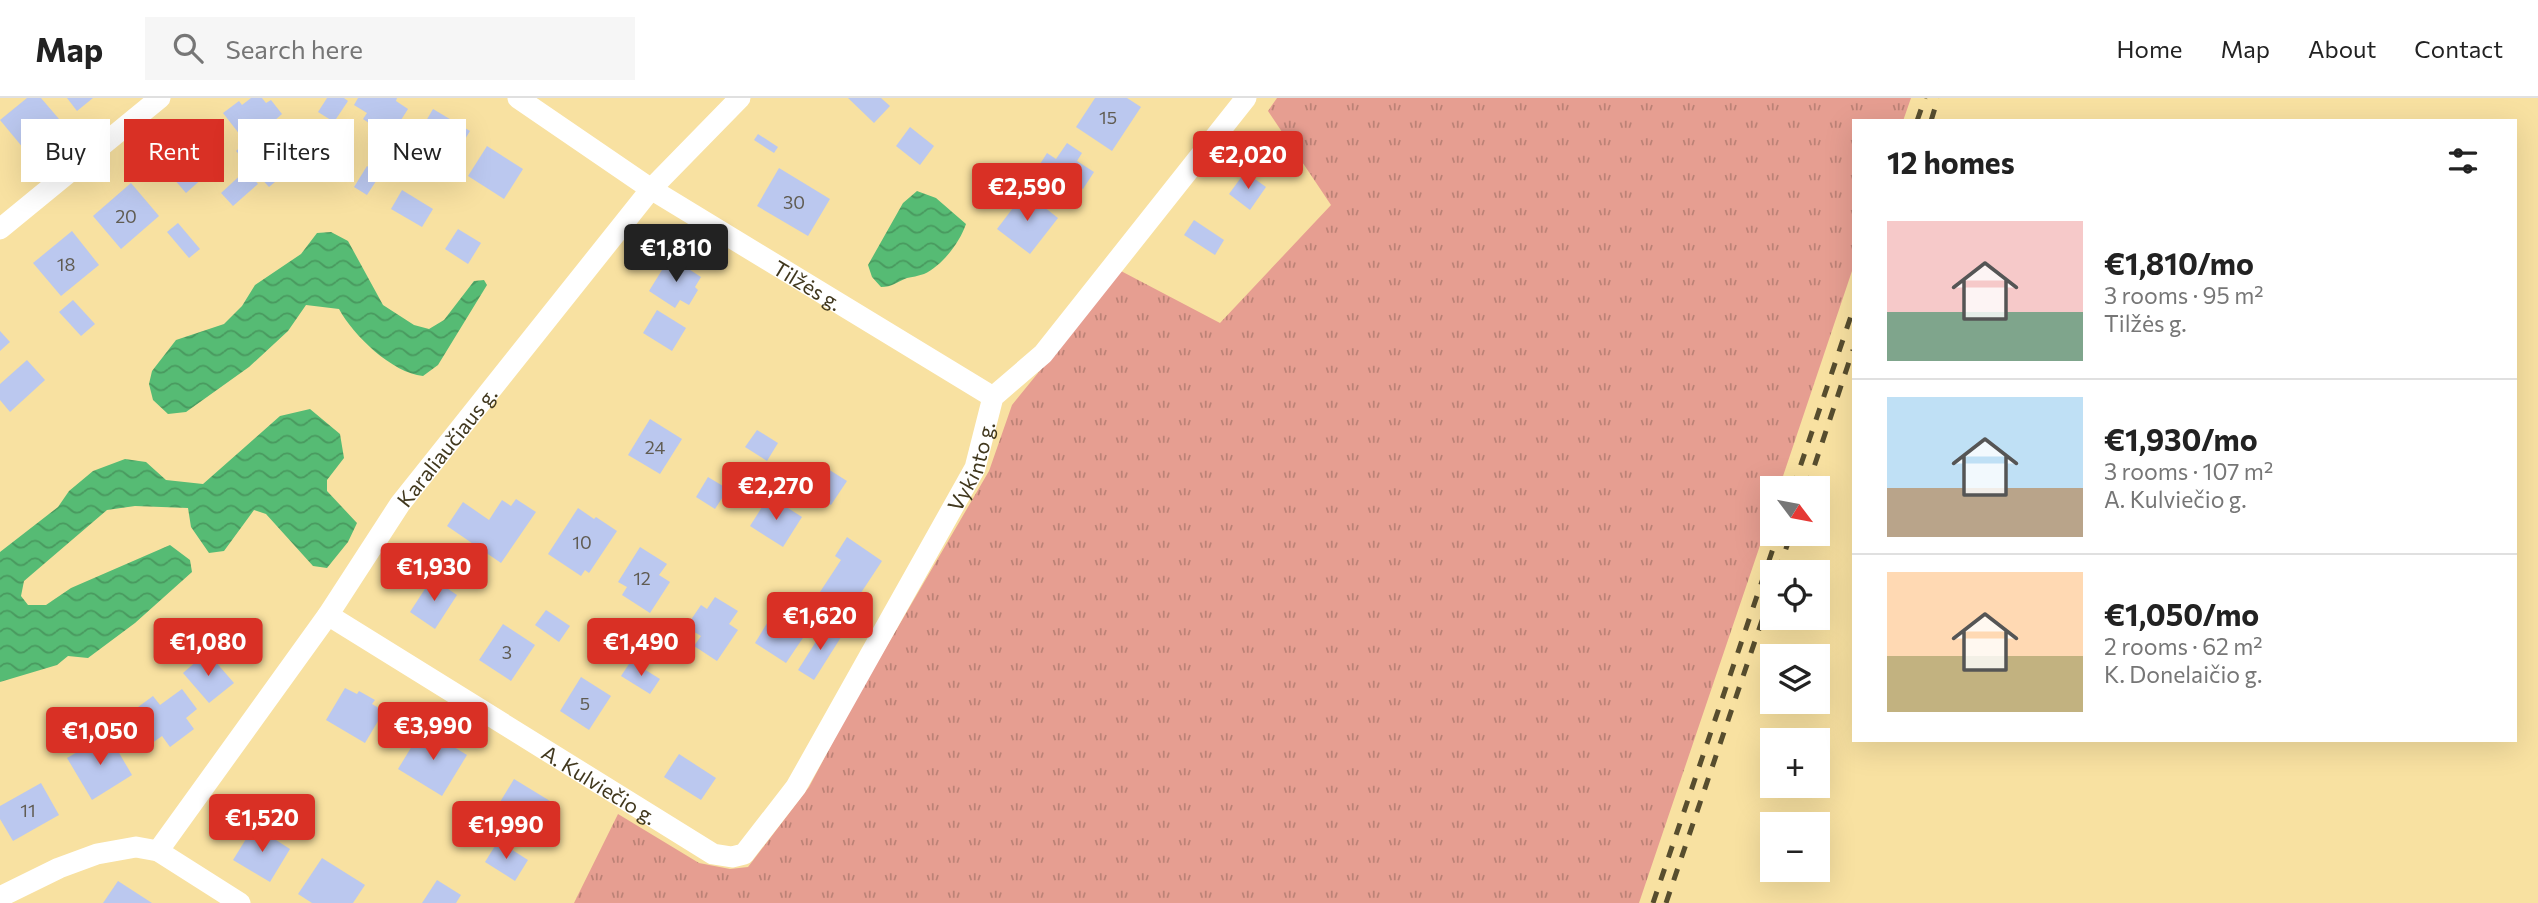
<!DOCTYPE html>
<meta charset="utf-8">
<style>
body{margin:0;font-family:Commissioner,sans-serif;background:#f6f6f6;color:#222;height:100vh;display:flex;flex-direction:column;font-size:26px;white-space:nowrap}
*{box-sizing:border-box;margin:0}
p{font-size:23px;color:#767676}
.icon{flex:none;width:38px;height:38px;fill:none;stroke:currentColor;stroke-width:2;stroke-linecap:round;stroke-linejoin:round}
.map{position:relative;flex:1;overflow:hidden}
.sheet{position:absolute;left:1852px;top:21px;width:665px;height:623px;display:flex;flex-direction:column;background:#fff;border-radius:0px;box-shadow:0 7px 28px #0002}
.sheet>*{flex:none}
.hud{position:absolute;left:21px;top:21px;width:665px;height:63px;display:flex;gap:14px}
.needle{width:46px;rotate:122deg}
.buttons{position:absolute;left:1760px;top:378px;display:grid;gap:14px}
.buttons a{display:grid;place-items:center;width:70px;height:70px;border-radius:0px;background:#fff;box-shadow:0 7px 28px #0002;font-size:35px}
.price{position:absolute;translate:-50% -60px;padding:0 16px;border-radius:7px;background:#d93025;color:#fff;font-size:23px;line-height:46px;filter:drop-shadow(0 2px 4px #0008)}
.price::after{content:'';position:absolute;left:50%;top:42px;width:21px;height:16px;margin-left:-10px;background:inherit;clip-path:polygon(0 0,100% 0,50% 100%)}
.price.active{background:#222;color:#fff}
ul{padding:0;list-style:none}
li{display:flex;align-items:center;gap:21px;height:175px;padding:0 35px}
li+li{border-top:2px solid #e0e0e0}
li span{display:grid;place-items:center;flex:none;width:196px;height:140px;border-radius:0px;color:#555}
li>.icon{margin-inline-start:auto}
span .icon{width:84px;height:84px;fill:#fffc;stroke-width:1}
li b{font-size:30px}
h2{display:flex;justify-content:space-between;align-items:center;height:84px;padding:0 35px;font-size:30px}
.pill{padding:0 24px;border-radius:0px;background:#fff;box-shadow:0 7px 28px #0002;font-size:24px;line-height:63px}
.pill.active{background:#d93025;color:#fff}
header{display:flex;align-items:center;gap:42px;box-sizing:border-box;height:98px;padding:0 35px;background:#fff;border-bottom:2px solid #e0e0e0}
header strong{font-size:33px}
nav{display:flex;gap:38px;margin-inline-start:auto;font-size:24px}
.search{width:490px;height:63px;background:#f6f6f6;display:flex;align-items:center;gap:18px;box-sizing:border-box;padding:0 24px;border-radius:0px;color:#767676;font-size:26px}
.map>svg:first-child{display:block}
.grass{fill:url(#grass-tufts)}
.water{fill:url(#water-waves)}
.building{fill:#bbc8ef}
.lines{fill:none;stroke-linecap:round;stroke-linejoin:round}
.minor{stroke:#fff;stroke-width:21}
.rail{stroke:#574d2e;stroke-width:5;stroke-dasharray:12 12;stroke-linecap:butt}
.labels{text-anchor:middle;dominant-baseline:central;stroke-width:5;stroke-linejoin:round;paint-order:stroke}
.number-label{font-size:18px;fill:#605c52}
.street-label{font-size:21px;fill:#41381e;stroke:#fdefca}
</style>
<header>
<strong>Map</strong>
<div class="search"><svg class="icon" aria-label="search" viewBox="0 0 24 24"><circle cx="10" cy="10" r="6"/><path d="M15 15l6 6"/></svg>Search here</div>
<nav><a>Home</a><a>Map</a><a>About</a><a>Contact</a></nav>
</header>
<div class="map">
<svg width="2538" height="805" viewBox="0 0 2538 805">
<defs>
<pattern id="grass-tufts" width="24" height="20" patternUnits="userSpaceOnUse" patternTransform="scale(1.75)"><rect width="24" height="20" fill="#e69e91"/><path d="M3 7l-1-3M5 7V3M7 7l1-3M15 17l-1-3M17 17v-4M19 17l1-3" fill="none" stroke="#bc8276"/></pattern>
<pattern id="water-waves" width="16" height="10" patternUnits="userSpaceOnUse" patternTransform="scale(1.75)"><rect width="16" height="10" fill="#56bb74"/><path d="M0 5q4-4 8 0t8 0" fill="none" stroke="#49995f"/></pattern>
</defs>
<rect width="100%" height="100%" fill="#f8e1a1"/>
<!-- grass -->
<path class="grass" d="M1277 0H1911L1903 23H1853V170L1779 390H1773V409L1639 805H574L618 716 699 765 730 771 748 769 809 689 853 606 989 373 1012 307 1121 173 1220 225 1331 107 1268 13Z"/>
<!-- water -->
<g class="water">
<path d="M917 93 936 100 966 126C960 144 942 168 924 176 918 178 912 179 907 180 897 184 892 189 881 189L872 179 868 167 903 105Z"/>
<path d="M331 134 348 143 383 207 414 227 429 231 444 222 474 183 484 182 487 187 438 267 423 278C392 275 353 237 339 211L306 207 288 233 249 269 186 314 168 316 153 302 149 286 152 273 176 242 224 226 242 208 255 187 301 156 317 135Z"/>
<path d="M310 311 340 336 344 360 327 382V393L357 425 348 444 327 470 313 468 266 416 254 412 224 453 209 455 191 429 188 410 135 408 107 412 24 483 21 498 28 507H46L71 490 170 447 190 462 192 474 135 525 88 560 68 558 57 567 0 584V454L58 409 69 393 93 373 125 361 146 364 166 382 203 386 280 318Z"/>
</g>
<!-- building -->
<g class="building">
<path d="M27 0H41L59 21 24 51 0 22Z"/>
<path d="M67 0H93L77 13Z"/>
<path d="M251 0H262L266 5 271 2 282 16 273 24 277 29 263 40 257 32 244 42 223 15 239 3 242 7Z"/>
<path d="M327 0H344L348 3 334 24 318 14Z"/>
<path d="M358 0H397L396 3 408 11 394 33 382 25 378 31 363 21 367 15 354 7Z"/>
<path d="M848 0H881L890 8 874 25Z"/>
<path d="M1095 0H1127L1141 9 1112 53 1076 29Z"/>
<path d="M433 11 470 33 449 68 412 47Z"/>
<path d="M910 29 934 48 920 67 896 48Z"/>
<path d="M196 33 222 63 186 95 160 65Z"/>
<path d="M758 36 778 49 774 55 754 42Z"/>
<path d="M248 42 282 78 269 89 236 53Z"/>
<path d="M1067 45 1082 55 1077 63 1094 74 1083 91 1075 86 1067 95 1050 96 1030 82 1047 55 1056 61Z"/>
<path d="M487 48 523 71 504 101 468 78Z"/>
<path d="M367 68 380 77 367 97 354 89Z"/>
<path d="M779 70 830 101 808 138 757 108Z"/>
<path d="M246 72 258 86 233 108 221 95Z"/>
<path d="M1245 74 1266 89 1250 112 1229 96Z"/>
<path d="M131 85 159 118 121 151 93 118Z"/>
<path d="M402 92 433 111 422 129 391 111Z"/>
<path d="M1025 94 1058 120 1030 156 997 131Z"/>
<path d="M1194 122 1224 142 1215 157 1184 137Z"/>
<path d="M178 125 200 151 189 160 167 134Z"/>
<path d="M458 131 481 145 468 166 445 151Z"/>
<path d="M72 133 99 167 61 198 33 165Z"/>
<path d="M670 159 701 179 695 189 698 192 689 207 680 202 675 210 649 193Z"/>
<path d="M73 202 95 226 81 238 59 214Z"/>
<path d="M657 212 686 230 672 253 643 235Z"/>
<path d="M0 233 10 244 0 253Z"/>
<path d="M27 262 45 282 10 314 0 302V286Z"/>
<path d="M650 321 682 341 660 376 628 357Z"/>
<path d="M757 332 778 345 767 363 745 349Z"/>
<path d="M820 366 847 383 831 407 804 390Z"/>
<path d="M708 379 728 391 715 411 696 399Z"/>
<path d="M769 398 802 419 783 449 750 428Z"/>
<path d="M516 401 536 414 501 465 447 428 463 404 489 422 502 402 511 408Z"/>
<path d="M578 410 594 421 596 419 617 433 589 475 585 472 581 478 548 456Z"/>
<path d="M847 439 882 463 847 516 818 497 841 462 835 458Z"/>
<path d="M640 449 667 466 659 477 670 484 650 515 622 497 627 489 618 484Z"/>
<path d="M432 480 457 497 435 531 410 514Z"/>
<path d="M715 499 738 513 729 526 738 532 717 563 694 548 701 538 686 529 701 507 707 511Z"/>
<path d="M546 512 570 528 559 544 535 527Z"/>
<path d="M786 512 811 528 786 565 755 545 769 522 776 527Z"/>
<path d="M635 520 650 530 633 554 618 544Z"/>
<path d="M503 526 535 547 511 583 479 562Z"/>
<path d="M827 526 843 536 814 582 798 572Z"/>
<path d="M207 554 234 585 209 605 183 575Z"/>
<path d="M631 563 660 581 650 596 621 578Z"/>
<path d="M581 579 611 598 589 632 560 613Z"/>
<path d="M345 590 357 596 359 593 375 602 372 606 384 613 365 645 326 622Z"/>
<path d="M182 591 197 611 186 620 194 631 170 649 162 638 148 648 126 618 153 598 160 607Z"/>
<path d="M423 630 467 657 442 698 398 671Z"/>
<path d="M108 636 132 677 92 702 67 660Z"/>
<path d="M679 656 716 680 701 702 664 679Z"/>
<path d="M514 681 550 703 524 746 488 724Z"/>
<path d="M41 685 59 717 13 743 0 721V708Z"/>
<path d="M254 728 290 751 270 784 233 762Z"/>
<path d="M498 743 528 762 515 783 485 764Z"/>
<path d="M322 760 365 787 353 805H312L298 796Z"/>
<path d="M437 782 461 797 456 805H422Z"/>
<path d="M118 783 152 805H103Z"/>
</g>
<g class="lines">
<!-- minor -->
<g class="minor">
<path id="s1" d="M518 0 651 91 993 299"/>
<path d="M0 131 160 0"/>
<path id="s2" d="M328 517 713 756 732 759 744 756 796 689 975 370 993 299 1043 256 1246 0"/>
<path id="s3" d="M158 753 328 517 400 406 651 91 740 0"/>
<path d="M0 799 59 770 97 756 136 749 158 753 240 805"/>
</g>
<!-- rail -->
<g class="rail">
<path d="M1917 23 1925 0"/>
<path d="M1931 23 1938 0"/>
<path d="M1793 390 1853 212"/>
<path d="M1807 390 1853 252"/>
<path d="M1778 474 1791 436"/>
<path d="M1653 805 1778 436"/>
<path d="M1666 805 1773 490"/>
</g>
</g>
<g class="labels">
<!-- number labels -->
<g class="number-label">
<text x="1108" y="19">15</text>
<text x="794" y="104">30</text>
<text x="126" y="118">20</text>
<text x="66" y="166">18</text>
<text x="655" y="349">24</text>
<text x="582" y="444">10</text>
<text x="642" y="480">12</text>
<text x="507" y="554">3</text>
<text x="585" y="605">5</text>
<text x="28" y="712">11</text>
</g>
<!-- street labels -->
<g class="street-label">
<text stroke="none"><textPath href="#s1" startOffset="345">Tilžės g.</textPath></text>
<text stroke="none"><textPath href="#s3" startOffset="497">Karaliaučiaus g.</textPath></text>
<text stroke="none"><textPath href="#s2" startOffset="936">Vykinto g.</textPath></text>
<text stroke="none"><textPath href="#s2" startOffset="320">A. Kulviečio g.</textPath></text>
</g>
</g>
</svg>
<div class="buttons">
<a><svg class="needle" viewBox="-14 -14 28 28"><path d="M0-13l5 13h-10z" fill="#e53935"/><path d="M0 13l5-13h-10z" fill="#767676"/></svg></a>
<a><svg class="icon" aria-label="locate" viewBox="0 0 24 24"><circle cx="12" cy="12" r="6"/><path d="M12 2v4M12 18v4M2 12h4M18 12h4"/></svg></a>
<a><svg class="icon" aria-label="layers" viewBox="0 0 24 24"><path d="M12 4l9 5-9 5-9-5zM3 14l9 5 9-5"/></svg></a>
<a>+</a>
<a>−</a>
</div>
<b class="price" style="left:1248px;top:93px">€2,020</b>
<b class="price" style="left:1027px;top:125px">€2,590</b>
<b class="price active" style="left:676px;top:186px">€1,810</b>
<b class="price" style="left:776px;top:424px">€2,270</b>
<b class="price" style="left:434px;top:505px">€1,930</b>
<b class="price" style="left:820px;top:554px">€1,620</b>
<b class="price" style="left:208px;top:580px">€1,080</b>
<b class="price" style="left:641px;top:580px">€1,490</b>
<b class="price" style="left:433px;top:664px">€3,990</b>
<b class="price" style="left:100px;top:669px">€1,050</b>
<b class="price" style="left:262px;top:756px">€1,520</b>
<b class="price" style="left:506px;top:763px">€1,990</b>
<div class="hud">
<a class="pill">Buy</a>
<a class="pill active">Rent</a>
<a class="pill">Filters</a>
<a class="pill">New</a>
</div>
<section class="sheet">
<h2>12 homes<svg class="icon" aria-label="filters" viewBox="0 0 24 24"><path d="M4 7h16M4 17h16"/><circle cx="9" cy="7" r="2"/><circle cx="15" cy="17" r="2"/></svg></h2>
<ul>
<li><span style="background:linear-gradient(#f6c9c9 65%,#7fa58c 0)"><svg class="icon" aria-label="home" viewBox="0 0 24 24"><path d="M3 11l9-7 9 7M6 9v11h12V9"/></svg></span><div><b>€1,810/mo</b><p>3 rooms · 95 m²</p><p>Tilžės g.</p></div></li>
<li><span style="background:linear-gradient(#bfe0f5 65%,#b9a48a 0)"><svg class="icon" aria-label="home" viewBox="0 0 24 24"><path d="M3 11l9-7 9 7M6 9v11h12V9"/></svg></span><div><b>€1,930/mo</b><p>3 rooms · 107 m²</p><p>A. Kulviečio g.</p></div></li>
<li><span style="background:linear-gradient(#ffd9b3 60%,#c2b280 0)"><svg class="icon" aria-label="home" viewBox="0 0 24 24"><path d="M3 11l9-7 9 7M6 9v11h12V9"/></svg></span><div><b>€1,050/mo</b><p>2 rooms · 62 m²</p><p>K. Donelaičio g.</p></div></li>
</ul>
</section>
</div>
